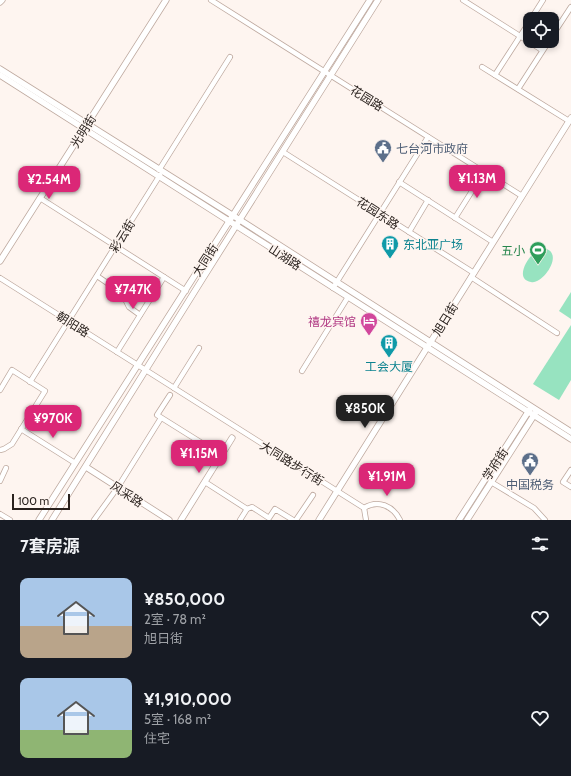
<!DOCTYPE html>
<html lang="zh">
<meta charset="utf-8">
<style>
body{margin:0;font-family:Cabin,"Noto Sans SC",sans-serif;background:#20242c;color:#f1f3f6;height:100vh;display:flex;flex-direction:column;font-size:15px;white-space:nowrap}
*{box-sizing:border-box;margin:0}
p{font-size:13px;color:#9ea1a6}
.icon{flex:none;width:22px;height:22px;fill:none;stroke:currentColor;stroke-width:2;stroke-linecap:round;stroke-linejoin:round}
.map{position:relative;height:520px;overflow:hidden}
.drawer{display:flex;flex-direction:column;background:#171b24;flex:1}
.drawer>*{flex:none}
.fabs{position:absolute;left:523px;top:12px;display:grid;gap:8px}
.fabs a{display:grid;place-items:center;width:36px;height:36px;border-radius:8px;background:#171b24;box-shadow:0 2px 6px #0003;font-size:20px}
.scale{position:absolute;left:12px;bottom:10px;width:58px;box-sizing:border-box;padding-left:4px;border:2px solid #2a221e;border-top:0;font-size:11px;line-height:14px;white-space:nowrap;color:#2a221e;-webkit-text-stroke:3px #fef5f0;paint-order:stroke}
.price{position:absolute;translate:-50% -34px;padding:0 9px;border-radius:8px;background:#db2777;color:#fff;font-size:13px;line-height:26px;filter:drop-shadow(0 1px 2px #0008)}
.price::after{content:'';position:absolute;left:50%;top:24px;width:12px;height:9px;margin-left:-6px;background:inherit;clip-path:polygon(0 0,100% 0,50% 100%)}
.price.current{background:#222;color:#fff}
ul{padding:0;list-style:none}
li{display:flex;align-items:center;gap:12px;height:100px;padding:0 20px}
li span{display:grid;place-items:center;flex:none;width:112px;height:80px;border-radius:8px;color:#555}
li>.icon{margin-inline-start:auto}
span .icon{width:48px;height:48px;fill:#fffc;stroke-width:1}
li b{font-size:17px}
h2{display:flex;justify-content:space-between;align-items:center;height:48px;padding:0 20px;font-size:17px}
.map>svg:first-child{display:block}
.green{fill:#97e3c0}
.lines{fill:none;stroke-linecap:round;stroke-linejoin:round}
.minor-casing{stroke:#bea99f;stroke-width:6}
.major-casing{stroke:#bea99f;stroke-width:7}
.minor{stroke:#fff;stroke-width:4.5}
.major{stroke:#fff;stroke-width:5.5}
.labels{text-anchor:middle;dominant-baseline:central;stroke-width:3;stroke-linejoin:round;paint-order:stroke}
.street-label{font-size:12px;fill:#2a221e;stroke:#fef5f0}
.service-label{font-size:12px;fill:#4e5e75;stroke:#fef5f0;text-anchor:start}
.culture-label{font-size:12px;fill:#0d838f;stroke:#fef5f0;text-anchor:start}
.leisure-label{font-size:12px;fill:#27864d;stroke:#fef5f0;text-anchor:end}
.hotel-label{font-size:12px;fill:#b23c85;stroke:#fef5f0;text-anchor:end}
</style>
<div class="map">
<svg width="571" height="520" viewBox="0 0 571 520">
<rect width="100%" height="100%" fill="#fef5f0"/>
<!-- green -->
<g class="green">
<path d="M541 248C567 249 544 285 531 282 512 279 531 251 541 248Z"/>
<path d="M571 292V319L559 311Z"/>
<path d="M571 325V380L559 400 533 384Z"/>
</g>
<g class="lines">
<!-- minor casing -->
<g class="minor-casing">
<g id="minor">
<path d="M211 0 522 196"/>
<path d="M463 0 542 50"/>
<path d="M531 19 543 0"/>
<path d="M552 36 571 7"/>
<path d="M482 67 569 121"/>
<path d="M495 75 530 21"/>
<path d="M518 89 549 41"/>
<path d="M283 152 474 273"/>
<path d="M159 170 230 57"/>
<path d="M399 182 493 242"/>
<path d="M40 198 186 291"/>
<path d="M455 218 484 172"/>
<path d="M409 232 428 200"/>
<path d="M97 276 122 293 129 307 140 315"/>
<path d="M471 277 557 333"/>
<path d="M0 278 364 508 366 520"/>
<path d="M333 288 428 137"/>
<path d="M117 352 164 277"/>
<path d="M302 371 348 297"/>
<path d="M30 382 160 175"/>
<path d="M174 388 199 348"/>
<path d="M0 390 12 370 45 391 12 444 4 449 0 450"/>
<path d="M170 395 157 415 221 455"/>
<path d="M21 429 75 463"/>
<path d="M571 470 563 482 571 487"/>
<path d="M0 481 6 468"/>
<path d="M205 482 247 509 240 520"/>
<path d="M491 482 534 508 545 520"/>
<path d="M364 508C378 499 393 506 400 520"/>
<path d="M247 509 252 507 269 518 275 509 293 520"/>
<path d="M0 514 10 520"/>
<path d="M94 520 118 487 161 418"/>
<path d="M296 520 313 495"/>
</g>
</g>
<!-- major casing -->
<g class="major-casing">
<g id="major">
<path d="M0 2 2 0"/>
<path d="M0 69 240 220 571 432"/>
<path d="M0 75 571 439"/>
<path d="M0 261 166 0"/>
<path d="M86 467 169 520"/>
<path d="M39 520 370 0"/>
<path d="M52 520 203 278 378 0"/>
<path d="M181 520 232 438"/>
<path d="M319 520 571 118"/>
<path d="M459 520 530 409"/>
<path d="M467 520 536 412"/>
</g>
</g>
<!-- minor -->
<use href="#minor" class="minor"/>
<!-- major -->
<use href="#major" class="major"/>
</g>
<!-- icons -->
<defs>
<g id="civic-pin" transform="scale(0.9)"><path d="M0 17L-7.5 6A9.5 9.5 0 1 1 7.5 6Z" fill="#5c6f8a" stroke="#fef5f0"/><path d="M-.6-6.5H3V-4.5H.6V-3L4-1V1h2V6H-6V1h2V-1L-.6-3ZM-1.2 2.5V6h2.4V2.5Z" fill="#fff"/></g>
<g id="building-pin" transform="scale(0.9)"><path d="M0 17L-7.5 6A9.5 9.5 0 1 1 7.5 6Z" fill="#0f9aa8" stroke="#fef5f0"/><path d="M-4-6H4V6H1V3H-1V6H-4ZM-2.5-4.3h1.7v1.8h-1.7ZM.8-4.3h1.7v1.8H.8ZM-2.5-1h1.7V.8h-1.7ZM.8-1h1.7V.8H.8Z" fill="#fff"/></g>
<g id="stadium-pin" transform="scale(0.9)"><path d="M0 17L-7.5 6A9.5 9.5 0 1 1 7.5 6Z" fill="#2e9e5b" stroke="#fef5f0"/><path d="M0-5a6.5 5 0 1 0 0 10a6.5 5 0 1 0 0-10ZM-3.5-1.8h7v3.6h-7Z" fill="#fff"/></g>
<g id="hotel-pin" transform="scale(0.9)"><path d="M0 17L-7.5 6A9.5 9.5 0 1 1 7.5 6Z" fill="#d1479c" stroke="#fef5f0"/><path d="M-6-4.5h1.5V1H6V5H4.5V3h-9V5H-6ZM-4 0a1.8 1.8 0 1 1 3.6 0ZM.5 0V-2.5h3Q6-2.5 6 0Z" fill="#fff"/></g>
</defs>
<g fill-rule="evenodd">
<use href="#civic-pin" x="383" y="148"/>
<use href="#building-pin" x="390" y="244"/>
<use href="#stadium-pin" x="538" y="250"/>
<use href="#hotel-pin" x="369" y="321"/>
<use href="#building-pin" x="389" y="343"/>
<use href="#civic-pin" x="530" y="461"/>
</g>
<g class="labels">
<!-- street labels -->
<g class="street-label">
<text transform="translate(367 98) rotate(32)">花园路</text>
<text transform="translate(83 131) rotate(-58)">光明街</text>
<text transform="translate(378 213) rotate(33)">花园东路</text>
<text transform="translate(122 236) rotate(-58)">彩云街</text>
<text transform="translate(285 257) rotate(33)">山湖路</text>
<text transform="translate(205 260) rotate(-57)">大同街</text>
<text transform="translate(445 319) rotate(-58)">旭日街</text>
<text transform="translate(73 324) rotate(32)">朝阳路</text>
<text transform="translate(292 463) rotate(32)">大同路步行街</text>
<text transform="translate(495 464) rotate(-57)">学府街</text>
<text transform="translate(127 494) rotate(33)">风采路</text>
</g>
<!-- service labels -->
<g class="service-label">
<text x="396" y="148">七台河市政府</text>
<text x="530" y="484" text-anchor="middle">中国税务</text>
</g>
<!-- culture labels -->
<g class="culture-label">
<text x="403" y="244">东北亚广场</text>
<text x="389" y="366" text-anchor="middle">工会大厦</text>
</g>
<!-- leisure labels -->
<g class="leisure-label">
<text x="525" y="250">五小</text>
</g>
<!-- hotel labels -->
<g class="hotel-label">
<text x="356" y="321">禧龙宾馆</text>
</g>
</g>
</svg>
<div class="fabs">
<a><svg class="icon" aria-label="locate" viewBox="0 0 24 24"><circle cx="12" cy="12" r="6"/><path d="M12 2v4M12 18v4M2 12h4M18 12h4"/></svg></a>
</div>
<div class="scale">100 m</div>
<b class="price" style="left:477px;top:199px">¥1.13M</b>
<b class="price" style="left:49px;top:200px">¥2.54M</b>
<b class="price" style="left:133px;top:310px">¥747K</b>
<b class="price current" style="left:365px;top:429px">¥850K</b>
<b class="price" style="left:53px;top:439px">¥970K</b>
<b class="price" style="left:199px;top:474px">¥1.15M</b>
<b class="price" style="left:387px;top:497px">¥1.91M</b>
</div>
<section class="drawer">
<h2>7套房源<svg class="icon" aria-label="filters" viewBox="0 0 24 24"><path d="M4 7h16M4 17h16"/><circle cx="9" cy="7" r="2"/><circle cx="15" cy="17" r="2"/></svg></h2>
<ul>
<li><span style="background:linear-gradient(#a9c7e8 60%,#b9a48a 0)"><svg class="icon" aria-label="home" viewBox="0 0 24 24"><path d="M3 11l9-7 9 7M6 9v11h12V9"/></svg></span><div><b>¥850,000</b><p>2室 · 78 m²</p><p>旭日街</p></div><svg class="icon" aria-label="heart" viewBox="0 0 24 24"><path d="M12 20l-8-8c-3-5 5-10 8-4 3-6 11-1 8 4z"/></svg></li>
<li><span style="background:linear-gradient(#a9c7e8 65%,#8fb573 0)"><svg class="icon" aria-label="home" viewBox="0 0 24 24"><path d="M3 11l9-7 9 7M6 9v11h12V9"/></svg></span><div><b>¥1,910,000</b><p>5室 · 168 m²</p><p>住宅</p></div><svg class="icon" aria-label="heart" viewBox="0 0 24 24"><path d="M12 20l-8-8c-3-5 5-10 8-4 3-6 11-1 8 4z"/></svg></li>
</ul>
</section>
